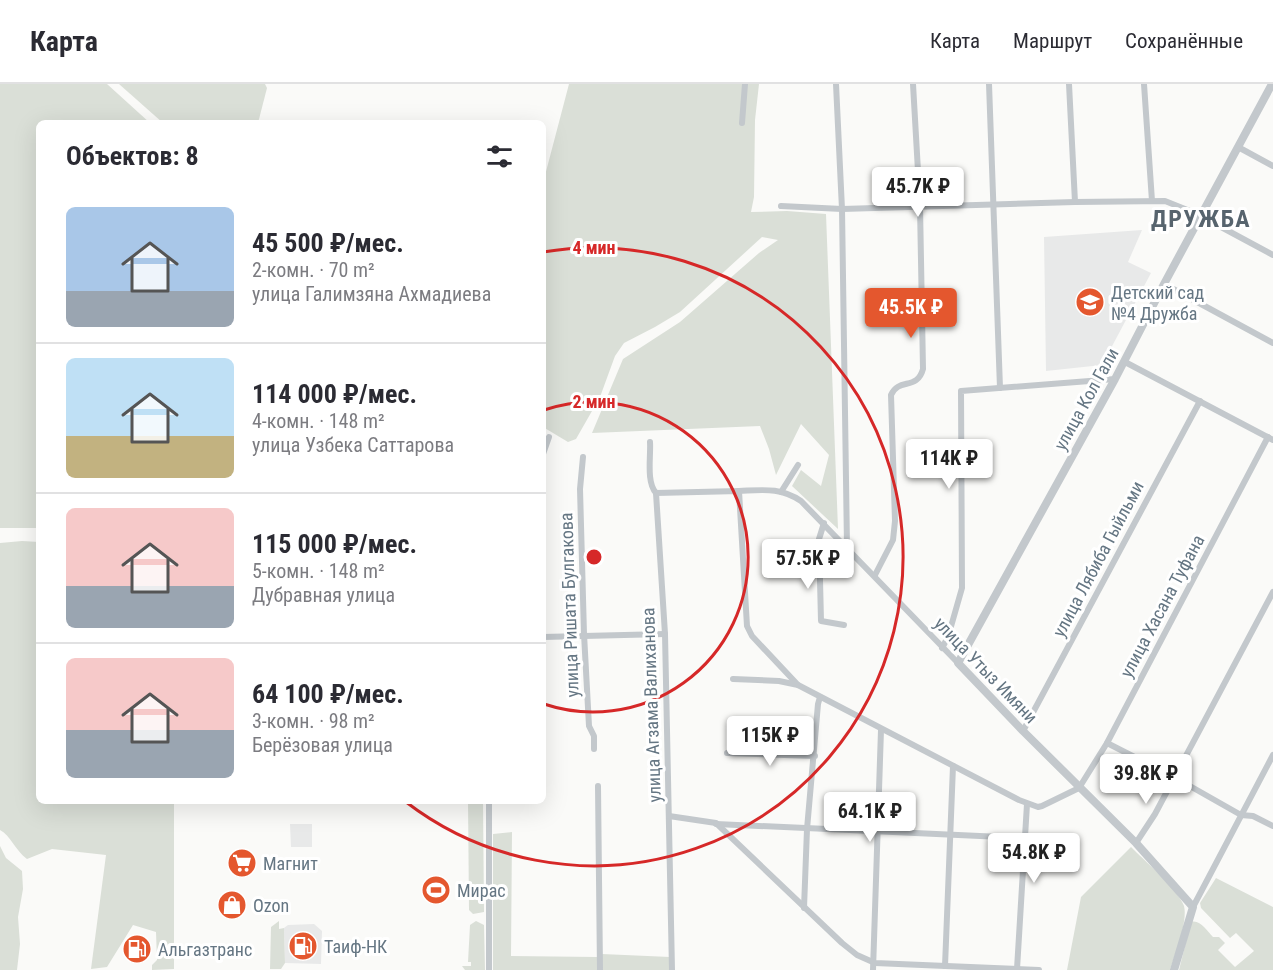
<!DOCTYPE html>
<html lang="ru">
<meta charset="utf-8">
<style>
body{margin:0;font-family:"Roboto Condensed",sans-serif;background:#f7f7f7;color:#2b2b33;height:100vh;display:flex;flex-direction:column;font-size:22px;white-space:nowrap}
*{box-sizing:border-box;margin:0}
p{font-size:20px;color:#7c7c81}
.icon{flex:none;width:33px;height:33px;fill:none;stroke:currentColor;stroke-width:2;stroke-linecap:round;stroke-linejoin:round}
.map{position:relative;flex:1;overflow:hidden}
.side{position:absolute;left:36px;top:36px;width:510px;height:684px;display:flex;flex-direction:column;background:#fff;border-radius:9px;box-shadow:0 6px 24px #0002}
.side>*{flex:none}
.price{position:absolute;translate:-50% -51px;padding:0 14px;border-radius:6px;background:#fff;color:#222;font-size:20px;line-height:39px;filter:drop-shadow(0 2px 3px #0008)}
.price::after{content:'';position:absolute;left:50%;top:36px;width:18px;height:14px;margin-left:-9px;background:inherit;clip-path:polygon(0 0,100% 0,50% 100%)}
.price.selected{background:#e4572e;color:#fff}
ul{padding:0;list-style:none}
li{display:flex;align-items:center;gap:18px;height:150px;padding:0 30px}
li+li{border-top:2px solid #e1e1e2}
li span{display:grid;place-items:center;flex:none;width:168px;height:120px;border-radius:9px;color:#555}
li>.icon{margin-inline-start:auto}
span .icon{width:72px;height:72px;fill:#fffc;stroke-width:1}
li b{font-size:26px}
h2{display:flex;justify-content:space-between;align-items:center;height:72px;padding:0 30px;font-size:26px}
header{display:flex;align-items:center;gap:36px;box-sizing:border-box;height:84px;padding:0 30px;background:#fff;border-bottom:2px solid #e1e1e2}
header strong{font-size:28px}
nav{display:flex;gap:33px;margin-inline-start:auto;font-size:21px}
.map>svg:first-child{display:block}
.built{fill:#e8e9e9}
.green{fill:#dadfd7}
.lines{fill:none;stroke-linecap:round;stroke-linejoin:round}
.minor{stroke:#c3c8cc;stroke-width:6}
.tertiary{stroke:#c3c8cc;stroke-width:8}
.ring{fill:none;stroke:#d62828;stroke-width:3}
.labels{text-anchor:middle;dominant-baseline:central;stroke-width:6;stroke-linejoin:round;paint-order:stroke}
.poi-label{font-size:18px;fill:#657683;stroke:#fff;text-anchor:start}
.street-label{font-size:18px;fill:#657683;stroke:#fff}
.district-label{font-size:24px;font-weight:bold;letter-spacing:1.5px;fill:#57646e;stroke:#fff}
.centre{fill:#d62828;stroke:#fff;stroke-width:3}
.ring-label{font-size:18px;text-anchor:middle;font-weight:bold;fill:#d62828;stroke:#fff;stroke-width:6;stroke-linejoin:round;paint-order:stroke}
</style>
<header>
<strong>Карта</strong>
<nav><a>Карта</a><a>Маршрут</a><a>Сохранённые</a></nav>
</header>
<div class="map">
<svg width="1273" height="886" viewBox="0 0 1273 886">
<rect width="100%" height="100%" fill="#fafaf8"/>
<!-- built -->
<g class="built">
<path d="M1142 146 1128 178 1151 189 1102 281 1046 287 1044 153Z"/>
<path d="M290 740H312V763H291Z"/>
<path d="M314 840 322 847 321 880 285 879 284 844 288 841Z"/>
</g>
<!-- green -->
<g class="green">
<path d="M0 0H107L150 39H39V444H0Z"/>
<path d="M119 0H265L267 4 258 39H163Z"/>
<path d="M569 0H759L755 36 754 113 751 128 787 127 826 130 838 445 792 402 801 386 821 402 829 371 801 340 776 391 769 365 760 342 592 349 623 275 680 238 759 169 778 156 762 153 680 228 655 243 624 259 615 272 600 313 576 355 568 358 543 343V99Z"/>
<path d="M22 457 39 458V717H174V885L152 886V881L157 876 156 848 133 841 107 883 91 885 106 771 52 765 27 775C15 766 11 752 0 746V459Z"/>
<path d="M468 717H483L484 828 473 830 469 826Z"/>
<path d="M512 748 511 872 597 873V886H493V750Z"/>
<path d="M0 762 6 774 22 787 23 805 18 833 20 860 17 886H0Z"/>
<path d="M1131 763C1143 775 1180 808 1184 822 1188 838 1175 870 1170 886H1067L1081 813Z"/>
<path d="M1216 794 1273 823V886H1179L1191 838C1200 835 1207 847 1213 853H1219L1225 859 1218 866 1235 883 1254 867 1236 849 1230 854 1201 824 1200 819Z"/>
<path d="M279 837V845L284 844 285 879 281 885H270L271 843Z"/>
<path d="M476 837 484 841 485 886H465L462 882H471V878H468L470 841Z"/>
<path d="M602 870 670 873V886H602Z"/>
</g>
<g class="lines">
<!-- minor -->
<g class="minor">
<path d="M836 0 842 125 847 463"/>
<path d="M989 0 1000 304"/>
<path d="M1069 0 1075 118"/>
<path d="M1144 0 1152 117"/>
<path d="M742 39 745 0"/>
<path d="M1238 63 1273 82"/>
<path d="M781 122 842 125 1075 118 1165 117 1195 129 1273 171"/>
<path d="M1164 200 1273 259"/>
<path d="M1125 278 1273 356"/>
<path d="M650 358C651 372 646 398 656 409L665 550 672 886"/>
<path d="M543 370 549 353"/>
<path d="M583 373 580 405 584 550 589 642 594 652V665"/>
<path d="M739 407C763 406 780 403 801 417L958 579"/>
<path d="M781 408 798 381"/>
<path d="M656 409 739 407 747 542 752 552 798 601"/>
<path d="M824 439 819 455 821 537 844 541"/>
<path d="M875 491 893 456 895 437 891 311C899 293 917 307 923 285L920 122 913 0"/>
<path d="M543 553 665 550"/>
<path d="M942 564 948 553 962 504 961 307 1115 295"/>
<path d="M733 595 779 597 798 601 1019 716 1038 723 1042 722 1079 704 1107 659 1268 353"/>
<path d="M1023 647 1200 317"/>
<path d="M1107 659 1174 693 1241 731 1253 732 1273 742"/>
<path d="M727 669 815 672"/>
<path d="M598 702 600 886"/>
<path d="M669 732 716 739 842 859 857 871 875 879 1039 886"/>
<path d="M716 740 1025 754"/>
<path d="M1136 759 1155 730 1273 508"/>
<path d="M1193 823 1273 671"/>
<path d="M804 824 807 745 818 620 820 613"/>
<path d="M945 882 953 682"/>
<path d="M1017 885 1027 720"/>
<path d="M489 886V717"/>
<path d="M873 886 881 646"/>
</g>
<!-- tertiary -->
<path class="tertiary" d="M1174 886 1193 823 1136 759 1023 647 958 579 1115 295 1164 200 1272 0"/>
</g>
<!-- distance rings -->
<g class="ring">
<path d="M544 326A155 155 0 1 1 544 620"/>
<path d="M543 168A309 309 0 1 1 406 718"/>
</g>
<!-- icons -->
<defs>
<g id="school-disc" transform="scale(1.5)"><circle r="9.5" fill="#e4572e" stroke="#fff"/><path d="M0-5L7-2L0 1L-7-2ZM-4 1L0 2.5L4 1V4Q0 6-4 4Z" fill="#fff"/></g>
<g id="supermarket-disc" transform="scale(1.5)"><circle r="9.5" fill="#e4572e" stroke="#fff"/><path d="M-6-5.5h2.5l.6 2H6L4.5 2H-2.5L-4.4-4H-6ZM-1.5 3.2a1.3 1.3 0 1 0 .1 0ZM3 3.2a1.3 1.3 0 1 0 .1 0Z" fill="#fff"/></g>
<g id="stadium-disc" transform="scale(1.5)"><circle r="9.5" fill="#e4572e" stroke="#fff"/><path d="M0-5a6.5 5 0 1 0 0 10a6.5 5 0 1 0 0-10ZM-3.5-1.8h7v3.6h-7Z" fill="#fff"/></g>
<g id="shop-disc" transform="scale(1.5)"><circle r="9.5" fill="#e4572e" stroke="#fff"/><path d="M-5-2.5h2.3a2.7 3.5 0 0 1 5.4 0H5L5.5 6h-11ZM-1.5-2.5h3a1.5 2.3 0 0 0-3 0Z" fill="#fff"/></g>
<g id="fuel-disc" transform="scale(1.5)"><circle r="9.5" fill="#e4572e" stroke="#fff"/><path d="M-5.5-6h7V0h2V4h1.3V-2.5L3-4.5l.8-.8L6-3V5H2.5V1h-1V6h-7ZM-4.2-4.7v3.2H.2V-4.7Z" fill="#fff"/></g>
</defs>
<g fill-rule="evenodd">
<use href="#school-disc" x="1090" y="218"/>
<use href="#supermarket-disc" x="242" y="779"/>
<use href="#stadium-disc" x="436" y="806"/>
<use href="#shop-disc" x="232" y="821"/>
<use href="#fuel-disc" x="303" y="862"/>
<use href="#fuel-disc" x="137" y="865"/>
</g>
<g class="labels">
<!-- poi labels -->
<g class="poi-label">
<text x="1111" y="208">Детский сад<tspan x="1111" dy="21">№4 Дружба</tspan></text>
<text x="263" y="779">Магнит</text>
<text x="457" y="806">Мирас</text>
<text x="253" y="821">Ozon</text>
<text x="324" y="862">Таиф-НК</text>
<text x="158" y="865">Альгазтранс</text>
</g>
<!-- street labels -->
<g class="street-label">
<text transform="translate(1086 315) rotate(-61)">улица Кол Гали</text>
<text transform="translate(1098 475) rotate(-62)">улица Лябиба Гыйльми</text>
<text transform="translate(569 521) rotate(-92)">улица Ришата Булгакова</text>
<text transform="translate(1162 522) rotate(-62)">улица Хасана Туфана</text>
<text transform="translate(986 586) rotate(46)">улица Утыз Имяни</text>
<text transform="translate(651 621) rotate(-92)">улица Агзама Валиханова</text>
</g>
<!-- district labels -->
<g class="district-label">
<text x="1201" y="135">ДРУЖБА</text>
</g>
</g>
<circle cx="594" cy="473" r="9" class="centre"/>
<g class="ring-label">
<text x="594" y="170">4 мин</text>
<text x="594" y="324">2 мин</text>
</g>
</svg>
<b class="price" style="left:918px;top:134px">45.7K ₽</b>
<b class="price selected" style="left:911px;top:255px">45.5K ₽</b>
<b class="price" style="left:949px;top:406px">114K ₽</b>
<b class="price" style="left:808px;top:506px">57.5K ₽</b>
<b class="price" style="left:770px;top:683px">115K ₽</b>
<b class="price" style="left:1146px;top:721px">39.8K ₽</b>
<b class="price" style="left:870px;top:759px">64.1K ₽</b>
<b class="price" style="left:1034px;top:800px">54.8K ₽</b>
<section class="side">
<h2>Объектов: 8<svg class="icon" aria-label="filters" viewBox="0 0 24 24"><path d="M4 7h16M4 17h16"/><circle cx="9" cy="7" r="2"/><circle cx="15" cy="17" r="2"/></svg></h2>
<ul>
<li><span style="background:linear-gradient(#a9c7e8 70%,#9aa5b1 0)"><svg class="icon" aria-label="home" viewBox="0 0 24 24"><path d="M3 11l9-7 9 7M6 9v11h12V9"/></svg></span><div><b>45 500 ₽/мес.</b><p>2-комн. · 70 m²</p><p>улица Галимзяна Ахмадиева</p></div></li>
<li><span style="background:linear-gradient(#bfe0f5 65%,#c2b280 0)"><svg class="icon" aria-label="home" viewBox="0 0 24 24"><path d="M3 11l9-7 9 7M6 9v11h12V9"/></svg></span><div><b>114 000 ₽/мес.</b><p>4-комн. · 148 m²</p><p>улица Узбека Саттарова</p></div></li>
<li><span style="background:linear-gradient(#f6c9c9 65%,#9aa5b1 0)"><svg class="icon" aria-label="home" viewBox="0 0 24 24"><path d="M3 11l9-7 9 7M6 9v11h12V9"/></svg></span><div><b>115 000 ₽/мес.</b><p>5-комн. · 148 m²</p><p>Дубравная улица</p></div></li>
<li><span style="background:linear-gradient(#f6c9c9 60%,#9aa5b1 0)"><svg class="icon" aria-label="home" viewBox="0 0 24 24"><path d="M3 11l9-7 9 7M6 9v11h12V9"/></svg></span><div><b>64 100 ₽/мес.</b><p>3-комн. · 98 m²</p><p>Берёзовая улица</p></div></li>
</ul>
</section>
</div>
